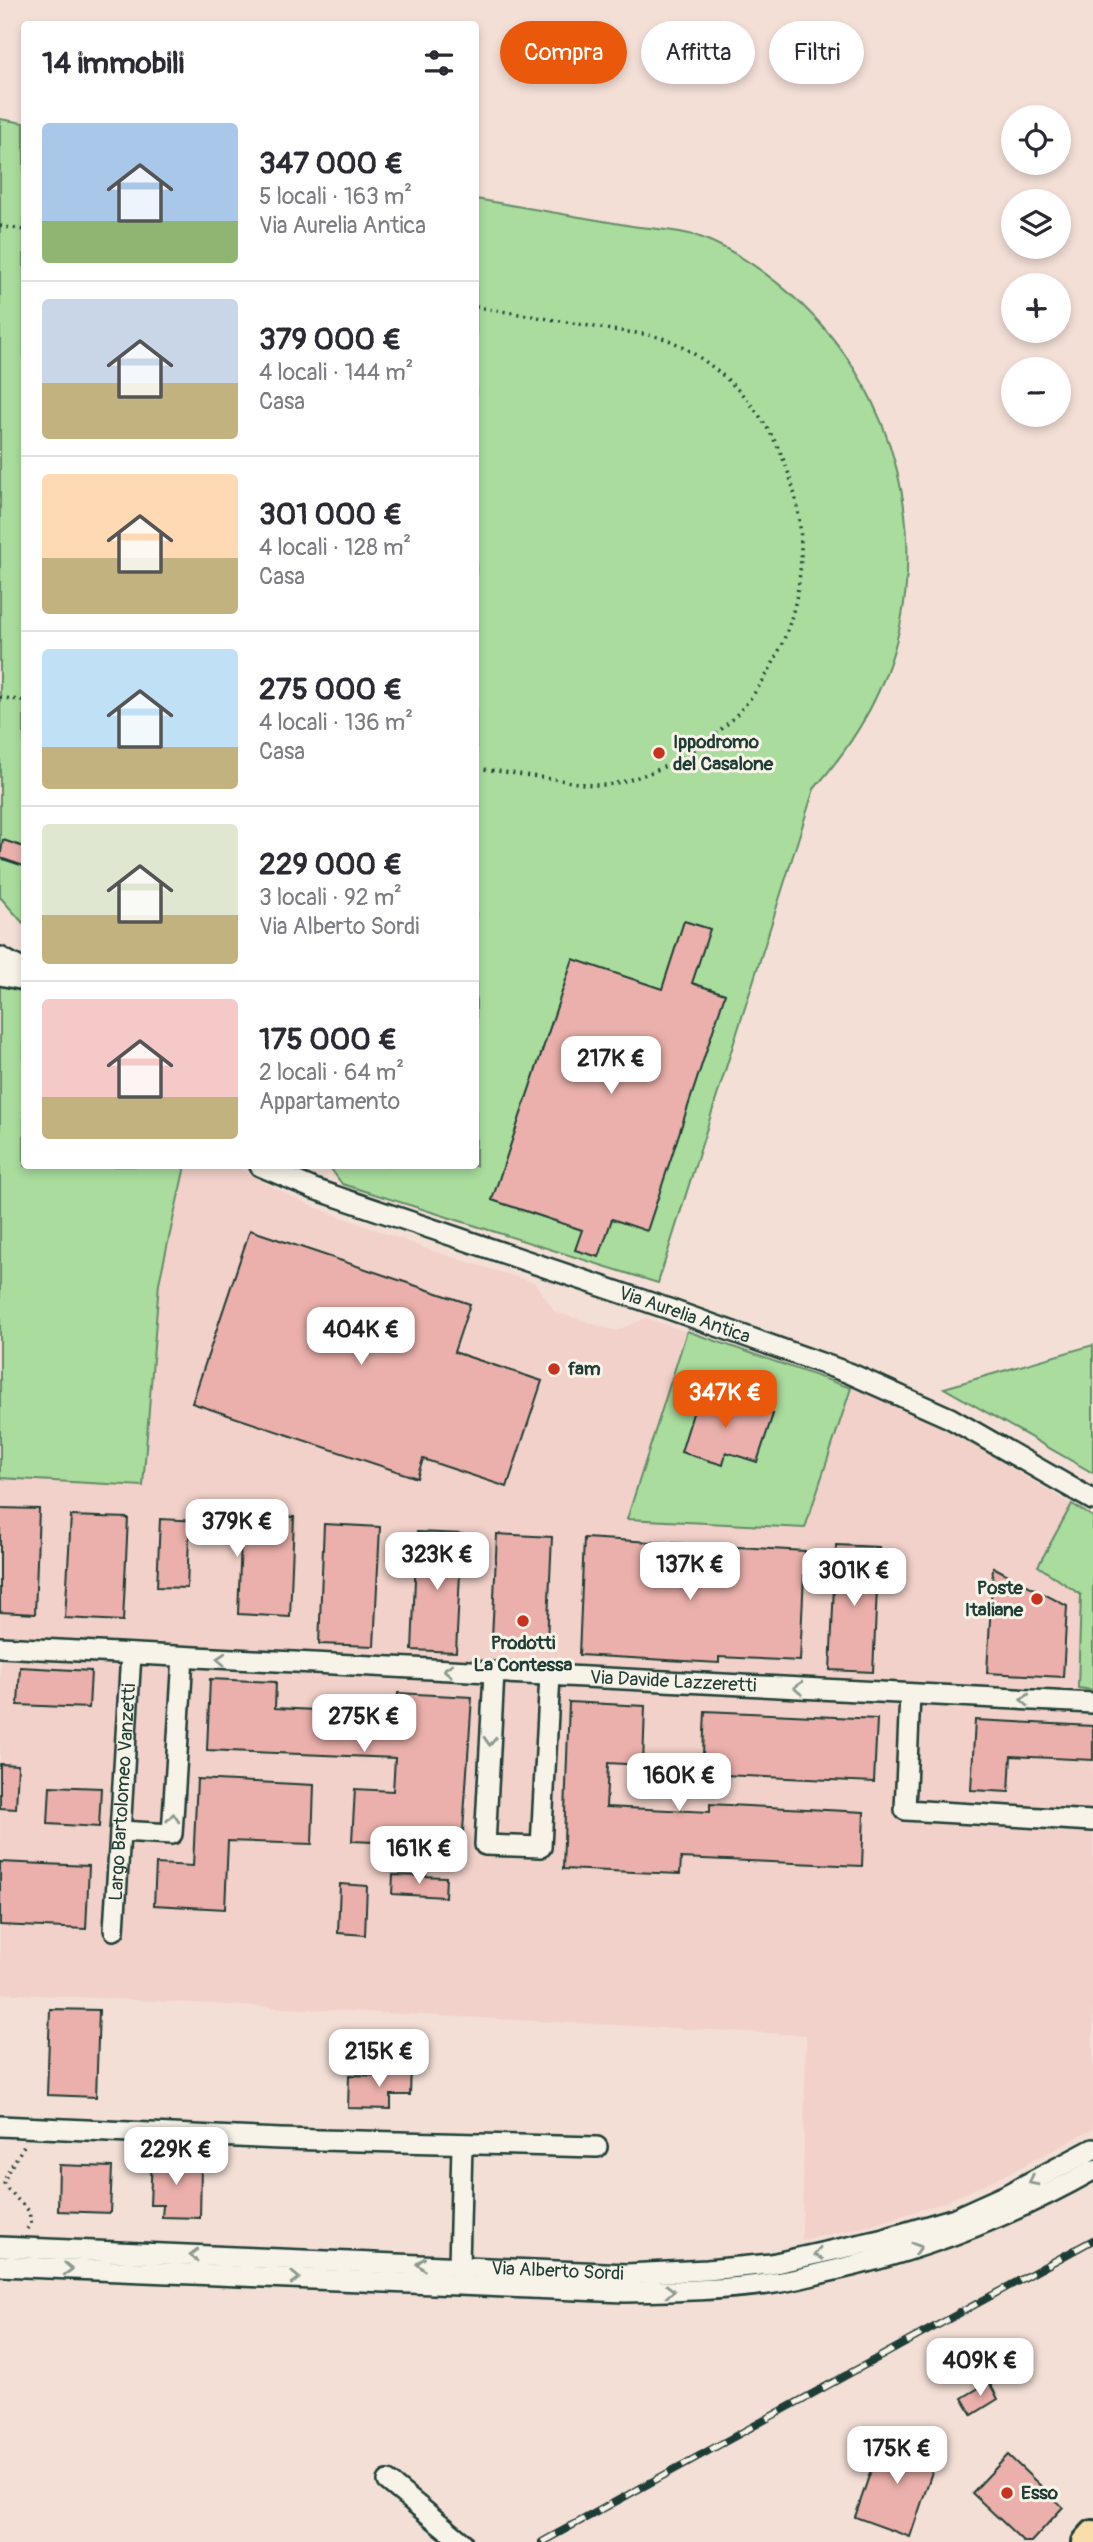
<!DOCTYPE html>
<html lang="it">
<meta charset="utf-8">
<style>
body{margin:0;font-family:Pangolin,sans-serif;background:#f2f2f3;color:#2b2b33;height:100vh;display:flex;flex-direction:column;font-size:26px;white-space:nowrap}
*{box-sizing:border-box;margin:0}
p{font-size:23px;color:#7c7c81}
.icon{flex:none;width:38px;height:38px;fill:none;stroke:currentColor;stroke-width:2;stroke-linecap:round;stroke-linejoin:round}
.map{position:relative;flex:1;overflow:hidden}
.panel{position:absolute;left:21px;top:21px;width:458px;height:1148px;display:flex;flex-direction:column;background:#fff;border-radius:7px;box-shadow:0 4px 10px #0003}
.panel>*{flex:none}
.top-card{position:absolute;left:500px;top:21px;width:486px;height:63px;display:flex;gap:14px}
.fabs{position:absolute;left:1001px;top:105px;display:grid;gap:14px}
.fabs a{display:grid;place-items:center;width:70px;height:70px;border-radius:50%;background:#fff;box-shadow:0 4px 10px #0003;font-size:35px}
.price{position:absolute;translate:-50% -60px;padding:0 16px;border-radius:14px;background:#fff;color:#222;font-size:23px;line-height:46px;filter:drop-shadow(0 2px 4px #0008)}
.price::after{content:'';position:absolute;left:50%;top:42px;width:21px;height:16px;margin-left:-10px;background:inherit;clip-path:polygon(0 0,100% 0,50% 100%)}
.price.active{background:#ea580c;color:#fff}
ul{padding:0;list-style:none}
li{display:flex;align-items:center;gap:21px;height:175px;padding:0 21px}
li+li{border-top:2px solid #e1e1e2}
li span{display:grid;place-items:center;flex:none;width:196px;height:140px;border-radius:7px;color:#555}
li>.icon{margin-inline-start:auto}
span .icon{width:84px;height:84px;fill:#fffc;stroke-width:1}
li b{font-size:30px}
h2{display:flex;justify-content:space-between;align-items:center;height:84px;padding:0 21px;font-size:30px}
.tag{padding:0 24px;border-radius:32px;background:#fff;box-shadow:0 4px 10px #0003;font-size:24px;line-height:63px}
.tag.active{background:#ea580c;color:#fff}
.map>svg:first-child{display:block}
.built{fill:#f1d1c9}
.green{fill:#a9dc9d;stroke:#648c68;stroke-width:2}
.building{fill:#ebb0ab;stroke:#1f3d34;stroke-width:2}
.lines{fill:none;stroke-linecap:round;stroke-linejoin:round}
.minor-casing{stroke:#1f3d34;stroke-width:24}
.major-casing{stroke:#1f3d34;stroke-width:30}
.path{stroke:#1f3d34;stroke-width:3.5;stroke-dasharray:2 5;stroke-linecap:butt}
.minor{stroke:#f7f3e8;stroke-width:19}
.major{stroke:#f9deab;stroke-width:24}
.rail-casing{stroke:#1f3d34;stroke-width:8}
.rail{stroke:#f7f3e8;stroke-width:5;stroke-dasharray:16;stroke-linecap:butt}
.oneway{stroke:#8b988e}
.poi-dot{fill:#c8321e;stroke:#f7f3e8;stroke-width:2.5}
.labels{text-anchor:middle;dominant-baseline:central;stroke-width:6;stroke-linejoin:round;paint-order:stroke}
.poi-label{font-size:19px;font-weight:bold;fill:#1f3d34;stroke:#f7f3e8;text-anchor:start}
.street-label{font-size:19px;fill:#1f3d34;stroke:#f7f3e8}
</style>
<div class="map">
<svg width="1093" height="2542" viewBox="0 0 1093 2542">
<rect width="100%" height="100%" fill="#f3dfd6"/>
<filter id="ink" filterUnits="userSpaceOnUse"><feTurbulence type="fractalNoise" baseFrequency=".0143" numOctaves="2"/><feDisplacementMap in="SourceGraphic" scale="14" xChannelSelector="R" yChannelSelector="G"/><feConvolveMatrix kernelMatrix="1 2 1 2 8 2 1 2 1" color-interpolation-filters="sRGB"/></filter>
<g filter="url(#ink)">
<!-- built -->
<path class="built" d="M185 1166H233L309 1205 430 1250 535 1283 555 1312 616 1331 646 1318 851 1388 897 1405 949 1431 1093 1517V2129L1015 2170 945 2202 872 2225 802 2240 806 2035 0 1993V1478L143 1486 159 1283Z"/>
<!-- green -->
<g class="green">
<path d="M0 119 24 123V924L0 897Z"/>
<path d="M476 199C528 208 580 217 632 226 654 229 679 230 700 237 743 253 785 286 816 319 906 416 934 565 880 688 864 725 841 758 814 789L658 1283 342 1184 329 1166H476Z"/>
<path d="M0 985 24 992V1166H185L159 1283 143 1486 0 1478Z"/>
<path d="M687 1331 851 1388 805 1528 627 1519Z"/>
<path d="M1093 1345V1473L944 1388Z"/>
<path d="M1072 1504 1093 1517V1690L1078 1688 1081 1595 1038 1566Z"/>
</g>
<!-- building -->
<g class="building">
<path d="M3 840 24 847V866L0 858Z"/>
<path d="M684 921 710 929 692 983 725 994 647 1231 612 1219 599 1257 575 1250 582 1230 492 1200 573 959 662 989Z"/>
<path d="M250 1230 470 1304 454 1352 542 1381 507 1487 423 1459 417 1478 192 1403Z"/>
<path d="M700 1391 773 1414 757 1462 726 1452 723 1465 681 1452Z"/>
<path d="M0 1508 39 1509 35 1614 0 1612Z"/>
<path d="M243 1515 294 1517 290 1617 238 1614 241 1540 189 1537 187 1588 157 1587 160 1519 242 1523Z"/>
<path d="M71 1516 128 1518 123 1621 65 1618Z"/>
<path d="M324 1524 380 1527 374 1646 319 1644Z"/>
<path d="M417 1532 462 1534 456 1652 412 1650Z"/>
<path d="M497 1534 552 1537 547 1641 492 1639Z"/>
<path d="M584 1538 805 1551 800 1661 719 1657V1663L579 1655Z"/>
<path d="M836 1545 879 1547 873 1672 830 1670Z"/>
<path d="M993 1567 1067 1606 1063 1677 987 1673Z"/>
<path d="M20 1667 91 1671 89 1708 18 1705Z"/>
<path d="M210 1679 276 1682 275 1708 397 1714 398 1693 472 1697 462 1846 352 1841 355 1789 393 1791 395 1758 207 1750Z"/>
<path d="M569 1702 645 1706 643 1765 608 1763 606 1807 710 1812V1804L864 1812 862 1866 681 1858 680 1874 563 1869Z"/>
<path d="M705 1711 877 1719 874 1782 702 1774Z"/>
<path d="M975 1720 1093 1726V1760L1011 1756 1009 1792 971 1790Z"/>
<path d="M0 1764 18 1765 16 1809 0 1808Z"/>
<path d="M197 1779 314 1785 312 1844 228 1841 225 1909 154 1905 156 1864 193 1866Z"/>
<path d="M50 1786 101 1788 99 1827 48 1824Z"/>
<path d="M0 1862 89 1866 86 1929 0 1925Z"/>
<path d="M393 1875 446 1877 445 1897 392 1894Z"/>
<path d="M340 1884 367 1886 365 1935 338 1933Z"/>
<path d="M50 2009 99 2010 96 2097 47 2095Z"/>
<path d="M392 2065 411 2066 410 2095H391V2109L348 2108 349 2075 392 2076Z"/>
<path d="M152 2154 184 2155 183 2166H201L200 2218 162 2217 163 2205H150Z"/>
<path d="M59 2165 112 2167 110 2213 58 2211Z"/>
<path d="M989 2382 998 2399 972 2415 962 2398Z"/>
<path d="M883 2435 938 2454 910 2537 855 2517Z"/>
<path d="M1008 2455 1063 2507 1031 2542H1024L972 2493Z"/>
</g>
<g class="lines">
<!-- minor casing -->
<g class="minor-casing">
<g id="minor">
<path d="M0 957 24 970"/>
<path d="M0 975 24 980"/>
<path id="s1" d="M260 1166 314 1189 669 1309 849 1373 950 1418 1093 1500"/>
<path id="s2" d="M0 1647 1093 1703"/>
<path d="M494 1673 485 1845 541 1847 550 1675"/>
<path d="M910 1694 905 1810 1093 1821"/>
<path d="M120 1831 172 1834 183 1657"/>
<path id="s3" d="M114 1930 131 1654"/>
<path d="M0 2126 280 2139 597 2147"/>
<path id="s4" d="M0 2247 627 2274 707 2270 771 2264 880 2240 955 2218 1004 2196 1093 2149"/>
<path d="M0 2266 625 2292C675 2291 725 2290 774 2283 793 2281 812 2275 831 2271 924 2250 1010 2217 1093 2170"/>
<path d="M459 2266 462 2144"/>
<path d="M388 2481 462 2542"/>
</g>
</g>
<!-- major casing -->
<g class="major-casing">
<path id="major" d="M1085 2542 1093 2533"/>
</g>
<!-- path -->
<g class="path">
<path d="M0 226 24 230"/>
<path d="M476 307C521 314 567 322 612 330 634 333 659 334 679 345 872 451 826 738 612 784 595 787 577 783 560 780 532 776 504 772 476 768"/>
<path d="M0 697 24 701"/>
<path d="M24 2146 7 2173 4 2183 8 2190 29 2211 31 2224 27 2229"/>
</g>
<!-- minor -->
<use href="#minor" class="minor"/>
<!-- major -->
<use href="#major" class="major"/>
<!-- rail casing -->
<g class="rail-casing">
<path id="rail" d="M542 2542 1093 2240"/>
</g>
<!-- rail -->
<use href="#rail" class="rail"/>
</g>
<!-- one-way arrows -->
<defs><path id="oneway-chevron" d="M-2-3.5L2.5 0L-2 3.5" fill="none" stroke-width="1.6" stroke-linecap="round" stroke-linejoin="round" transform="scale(1.75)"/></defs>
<g class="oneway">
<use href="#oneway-chevron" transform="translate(221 1659) rotate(-177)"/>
<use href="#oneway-chevron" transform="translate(448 1670) rotate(-177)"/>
<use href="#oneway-chevron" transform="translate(798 1688) rotate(-177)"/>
<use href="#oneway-chevron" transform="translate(1025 1700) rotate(-177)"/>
<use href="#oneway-chevron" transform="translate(490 1741) rotate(93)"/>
<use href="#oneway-chevron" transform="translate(173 1818) rotate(-86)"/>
<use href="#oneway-chevron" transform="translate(1033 2181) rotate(153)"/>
<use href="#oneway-chevron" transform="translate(917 2248) rotate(-18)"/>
<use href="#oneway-chevron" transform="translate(818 2254) rotate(168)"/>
<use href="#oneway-chevron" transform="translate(194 2255) rotate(-178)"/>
<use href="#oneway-chevron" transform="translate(421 2264) rotate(-178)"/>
<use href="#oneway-chevron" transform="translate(68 2269) rotate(2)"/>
<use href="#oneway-chevron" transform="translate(295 2278) rotate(2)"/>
<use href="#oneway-chevron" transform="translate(670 2291) rotate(-1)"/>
</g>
</g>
<!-- markers -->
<g class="poi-dot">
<circle cx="659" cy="753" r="7"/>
<circle cx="554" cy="1369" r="7"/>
<circle cx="1037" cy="1599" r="7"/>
<circle cx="523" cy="1621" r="7"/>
<circle cx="1007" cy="2493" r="7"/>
</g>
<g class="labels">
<!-- poi labels -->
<g class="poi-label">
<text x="673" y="742">Ippodromo<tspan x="673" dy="22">del Casalone</tspan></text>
<text x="568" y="1369">fam</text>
<text x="1023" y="1588" text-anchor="end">Poste<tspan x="1023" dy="22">Italiane</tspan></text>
<text x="523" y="1643" text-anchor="middle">Prodotti<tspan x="523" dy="22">La Contessa</tspan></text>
<text x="1021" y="2493">Esso</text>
</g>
<!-- street labels -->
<g class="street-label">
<text stroke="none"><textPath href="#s1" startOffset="450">Via Aurelia Antica</textPath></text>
<text stroke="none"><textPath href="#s2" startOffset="674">Via Davide Lazzeretti</textPath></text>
<text stroke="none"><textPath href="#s3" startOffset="138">Largo Bartolomeo Vanzetti</textPath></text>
<text stroke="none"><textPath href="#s4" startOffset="558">Via Alberto Sordi</textPath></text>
</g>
</g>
</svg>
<div class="fabs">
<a><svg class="icon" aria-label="locate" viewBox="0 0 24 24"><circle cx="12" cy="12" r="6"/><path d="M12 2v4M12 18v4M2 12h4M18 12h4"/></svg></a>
<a><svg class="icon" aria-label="layers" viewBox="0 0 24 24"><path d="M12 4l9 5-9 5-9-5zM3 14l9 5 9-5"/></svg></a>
<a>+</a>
<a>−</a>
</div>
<b class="price" style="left:611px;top:1096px">217K €</b>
<b class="price" style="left:361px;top:1367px">404K €</b>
<b class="price active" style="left:725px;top:1430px">347K €</b>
<b class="price" style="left:237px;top:1559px">379K €</b>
<b class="price" style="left:437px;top:1592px">323K €</b>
<b class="price" style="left:690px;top:1602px">137K €</b>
<b class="price" style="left:854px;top:1608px">301K €</b>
<b class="price" style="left:364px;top:1754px">275K €</b>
<b class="price" style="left:679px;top:1813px">160K €</b>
<b class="price" style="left:419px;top:1886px">161K €</b>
<b class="price" style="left:379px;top:2089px">215K €</b>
<b class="price" style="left:176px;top:2187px">229K €</b>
<b class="price" style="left:980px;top:2398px">409K €</b>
<b class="price" style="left:897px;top:2486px">175K €</b>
<div class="top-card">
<a class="tag active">Compra</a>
<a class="tag">Affitta</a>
<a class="tag">Filtri</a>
</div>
<section class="panel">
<h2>14 immobili<svg class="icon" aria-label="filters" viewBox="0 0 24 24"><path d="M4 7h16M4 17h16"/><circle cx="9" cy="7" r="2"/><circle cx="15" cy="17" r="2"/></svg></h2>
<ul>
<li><span style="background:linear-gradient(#a9c7e8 70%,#8fb573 0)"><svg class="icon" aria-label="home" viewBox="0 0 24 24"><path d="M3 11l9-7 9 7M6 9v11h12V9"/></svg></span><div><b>347 000 €</b><p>5 locali · 163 m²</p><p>Via Aurelia Antica</p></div></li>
<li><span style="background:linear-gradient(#c9d6e8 60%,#c2b280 0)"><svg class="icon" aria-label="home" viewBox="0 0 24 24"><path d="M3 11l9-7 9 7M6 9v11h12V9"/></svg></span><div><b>379 000 €</b><p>4 locali · 144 m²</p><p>Casa</p></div></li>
<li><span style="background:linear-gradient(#ffd9b3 60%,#c2b280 0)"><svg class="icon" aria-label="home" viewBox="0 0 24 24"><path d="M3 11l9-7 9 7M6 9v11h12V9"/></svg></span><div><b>301 000 €</b><p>4 locali · 128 m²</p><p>Casa</p></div></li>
<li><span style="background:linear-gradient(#bfe0f5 70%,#c2b280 0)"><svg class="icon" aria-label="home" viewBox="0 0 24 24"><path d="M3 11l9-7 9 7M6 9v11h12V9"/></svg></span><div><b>275 000 €</b><p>4 locali · 136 m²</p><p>Casa</p></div></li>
<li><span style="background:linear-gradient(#dfe7d0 65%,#c2b280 0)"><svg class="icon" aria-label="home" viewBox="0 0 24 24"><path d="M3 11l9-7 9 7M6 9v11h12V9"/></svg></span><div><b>229 000 €</b><p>3 locali · 92 m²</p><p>Via Alberto Sordi</p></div></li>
<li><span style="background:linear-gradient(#f6c9c9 70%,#c2b280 0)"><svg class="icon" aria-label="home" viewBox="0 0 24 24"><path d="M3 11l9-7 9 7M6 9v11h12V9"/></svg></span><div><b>175 000 €</b><p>2 locali · 64 m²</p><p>Appartamento</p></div></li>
</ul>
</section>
</div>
